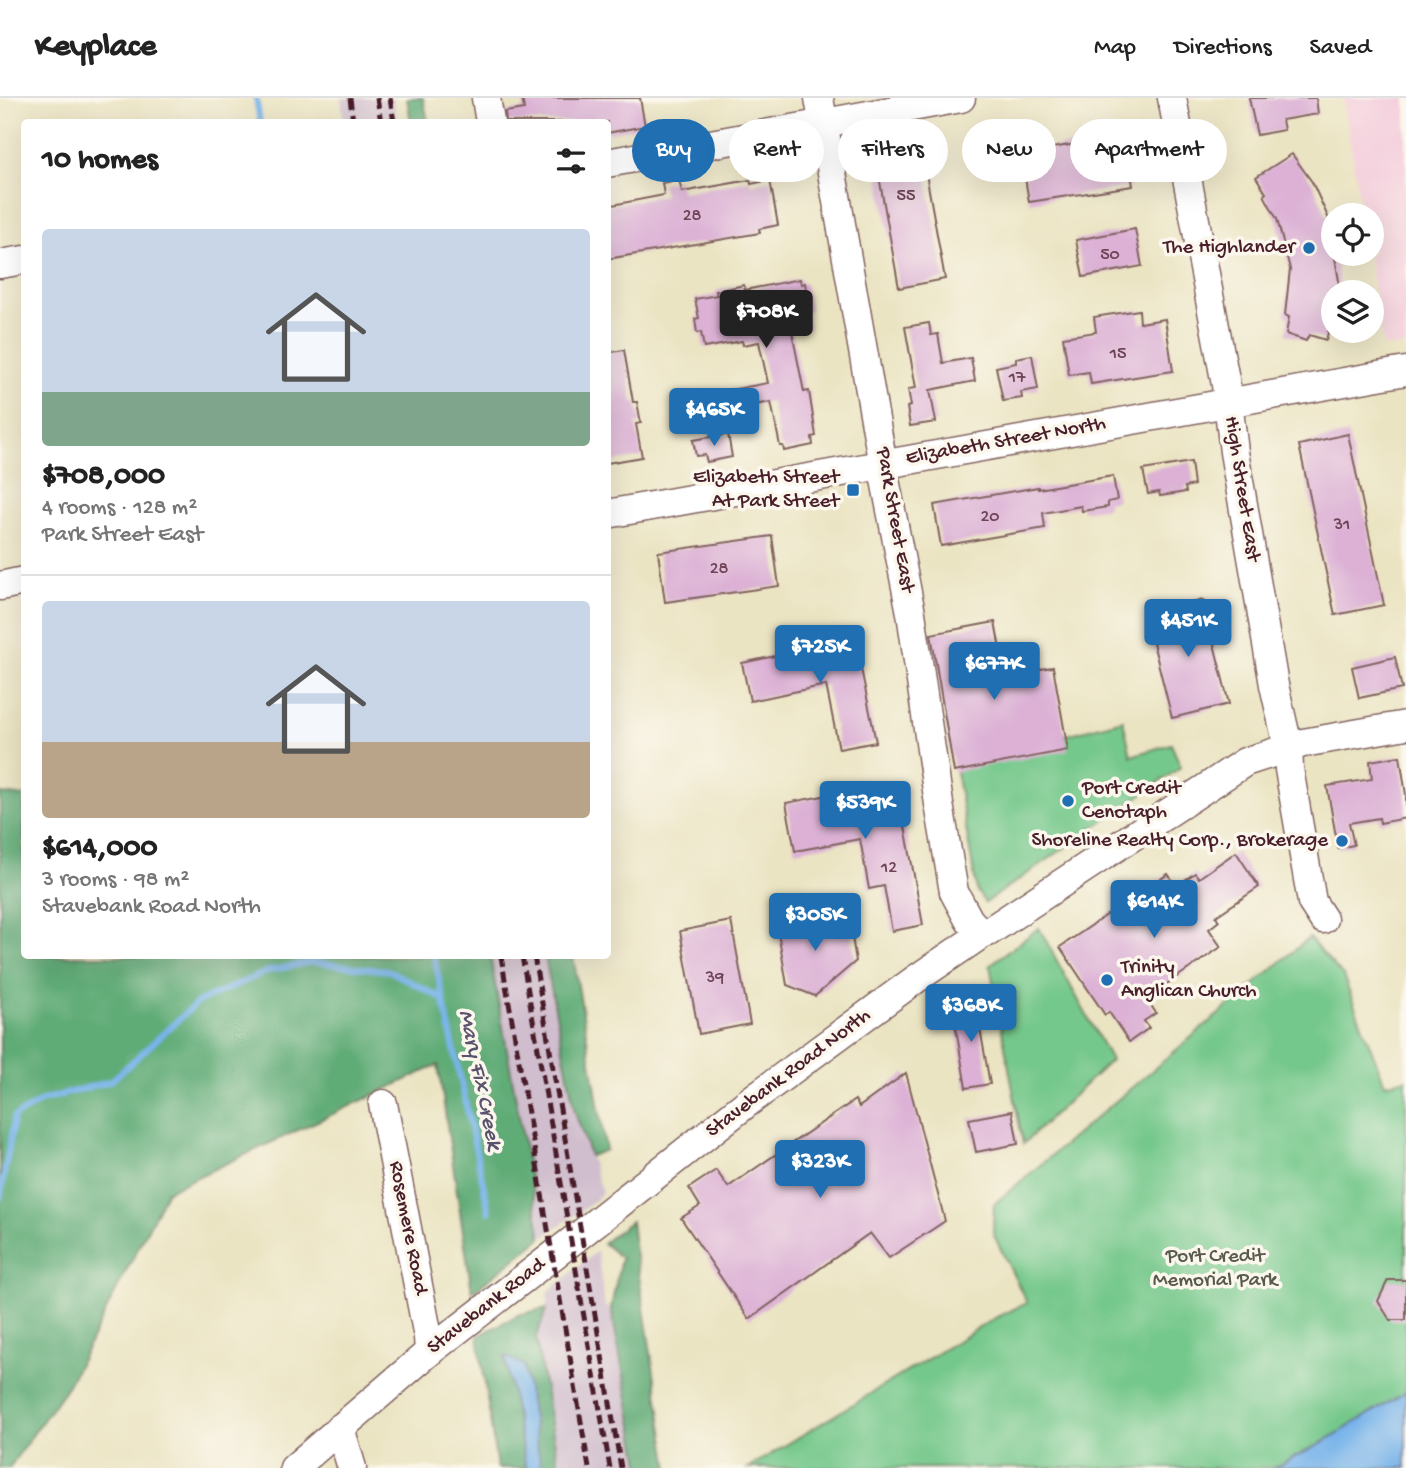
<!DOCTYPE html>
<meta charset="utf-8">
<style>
body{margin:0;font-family:"Gochi Hand",sans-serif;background:#f2f2f2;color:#222;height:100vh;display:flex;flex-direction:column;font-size:26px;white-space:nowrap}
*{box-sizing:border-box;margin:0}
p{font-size:23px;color:#767676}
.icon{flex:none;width:38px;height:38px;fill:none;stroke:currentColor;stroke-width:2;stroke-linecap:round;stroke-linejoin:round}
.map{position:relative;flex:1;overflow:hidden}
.panel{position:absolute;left:21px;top:21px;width:590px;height:840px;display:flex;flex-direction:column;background:#fff;border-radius:7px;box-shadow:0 7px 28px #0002}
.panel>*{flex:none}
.guide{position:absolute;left:632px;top:21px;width:665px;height:63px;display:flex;gap:14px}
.fabs{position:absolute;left:1321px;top:105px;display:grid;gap:14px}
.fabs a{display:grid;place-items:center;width:63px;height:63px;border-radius:50%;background:#fff;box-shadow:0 7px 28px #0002;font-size:35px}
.price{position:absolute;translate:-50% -60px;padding:0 16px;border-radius:7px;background:#1f6fb2;color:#fff;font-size:23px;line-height:46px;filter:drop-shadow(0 2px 4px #0008)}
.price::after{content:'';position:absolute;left:50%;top:42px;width:21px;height:16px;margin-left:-10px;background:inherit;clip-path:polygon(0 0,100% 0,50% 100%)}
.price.current{background:#222;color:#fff}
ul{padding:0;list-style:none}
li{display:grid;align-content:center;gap:14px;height:371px;padding:0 21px}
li+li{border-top:2px solid #e0e0e0}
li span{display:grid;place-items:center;height:217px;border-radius:7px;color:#555}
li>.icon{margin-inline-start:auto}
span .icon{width:126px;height:126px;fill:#fffc;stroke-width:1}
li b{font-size:30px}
h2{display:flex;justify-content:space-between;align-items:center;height:84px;padding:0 21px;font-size:30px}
.chip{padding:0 24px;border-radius:32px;background:#fff;box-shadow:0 7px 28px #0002;font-size:24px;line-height:63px}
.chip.current{background:#1f6fb2;color:#fff}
header{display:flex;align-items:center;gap:42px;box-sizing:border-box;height:98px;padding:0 35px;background:#fff;border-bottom:2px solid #e0e0e0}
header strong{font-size:33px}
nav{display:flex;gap:38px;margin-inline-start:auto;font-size:24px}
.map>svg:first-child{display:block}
.built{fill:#f4cfdd}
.industrial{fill:#d0bdcd}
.green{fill:#75c88b;stroke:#60745b;stroke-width:2}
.forest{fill:#60ac77;stroke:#556651;stroke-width:2}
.water{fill:#78b4ea;stroke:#616a8a;stroke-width:2}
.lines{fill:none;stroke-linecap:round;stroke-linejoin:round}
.stream{stroke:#78b4ea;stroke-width:6}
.building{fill:#dcb1d5}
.minor-casing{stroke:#826460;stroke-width:31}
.minor{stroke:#fff;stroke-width:28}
.rail{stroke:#4a1f2b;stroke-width:5;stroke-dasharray:10 5;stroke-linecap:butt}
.poi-dot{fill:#1f6fb2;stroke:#fbf7ec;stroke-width:2.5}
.labels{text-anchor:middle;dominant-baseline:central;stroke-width:7;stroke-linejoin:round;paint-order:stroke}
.number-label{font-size:18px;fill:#6e4456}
.poi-label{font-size:21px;fill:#4a1f2b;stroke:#fbf7ec;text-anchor:end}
.street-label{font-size:21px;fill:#4a1f2b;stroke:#fbf7ec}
.park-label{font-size:21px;fill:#595a4d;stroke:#fbf7ec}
.water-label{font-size:23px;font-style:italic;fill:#5a536e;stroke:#fbf7ec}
</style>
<header>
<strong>Keyplace</strong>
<nav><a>Map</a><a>Directions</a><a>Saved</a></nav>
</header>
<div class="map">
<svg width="1406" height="1370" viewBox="0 0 1406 1370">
<rect width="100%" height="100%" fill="#fbf7ec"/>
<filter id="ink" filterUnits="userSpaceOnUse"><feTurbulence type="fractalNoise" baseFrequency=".0143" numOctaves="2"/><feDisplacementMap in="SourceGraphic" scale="14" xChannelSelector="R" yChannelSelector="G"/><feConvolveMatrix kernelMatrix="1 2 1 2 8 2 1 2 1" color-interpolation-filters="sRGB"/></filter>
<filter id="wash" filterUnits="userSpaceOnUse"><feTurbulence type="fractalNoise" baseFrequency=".00686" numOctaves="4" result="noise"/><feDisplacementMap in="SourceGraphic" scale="28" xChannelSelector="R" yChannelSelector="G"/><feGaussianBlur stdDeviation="1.57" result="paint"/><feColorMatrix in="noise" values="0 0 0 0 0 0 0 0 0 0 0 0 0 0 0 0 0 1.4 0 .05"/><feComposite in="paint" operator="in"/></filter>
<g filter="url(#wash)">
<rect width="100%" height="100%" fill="#ebe4c3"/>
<!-- built -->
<path class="built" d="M1343 0H1406V248L1387 249 1383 245 1368 156H1372V117H1362Z"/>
<!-- industrial -->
<g class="industrial">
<path d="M341 0H393L397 24H344Z"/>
<path d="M490 858H545L575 1014 602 1095 588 1108 541 1140Z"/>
<path d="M597 1153 605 1209 611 1210 641 1370H559L536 1240 547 1210 548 1194Z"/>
</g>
<!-- green -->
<g class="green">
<path d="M1123 622 1131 658 1171 646 1181 669 985 805 977 793 955 667Z"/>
<path d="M1039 830 1111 962 1023 1046 990 867Z"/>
<path d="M1309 840 1343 878 1385 986 1406 981V1294L1315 1349 1273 1370H748L997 1219 1027 1205 993 1135 994 1106Z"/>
</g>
<!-- forest -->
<g class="forest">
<path d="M407 0H423L428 23 426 24H411Z"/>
<path d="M0 696 24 698V858H490L541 1140 472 1194 438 967 167 1093 68 1287 9 1370H0Z"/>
<path d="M545 858H573L606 1052 590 1058 575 1014Z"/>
<path d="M631 1123 633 1140 669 1370H641L611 1210 621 1160 603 1145Z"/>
<path d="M547 1210 536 1240 559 1370H541L524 1267 505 1259 526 1370H497L478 1238 518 1217Z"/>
</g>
<!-- water -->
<g class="water">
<path d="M505 1258 524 1267 541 1370H526Z"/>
<path d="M1406 1294V1370H1273L1315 1349Z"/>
</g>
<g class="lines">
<!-- stream -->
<g class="stream">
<path d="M256 0 260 24"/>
<path d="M434 858 489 1114"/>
<path d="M0 1100 14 1019 43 1002 111 983 198 904 268 873 312 864 390 873 443 901"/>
</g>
</g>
<g id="blocks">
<!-- building -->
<g class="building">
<path d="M522 0H640L645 28 607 35V24H506L505 14 524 11Z"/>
<path d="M1249 0H1316L1318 16 1282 22 1284 32 1257 37Z"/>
<path d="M1125 38 1133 88 1029 104 1021 55Z"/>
<path d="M1292 56 1312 84 1328 119 1339 183 1337 194H1334V212L1326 242 1309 237 1306 243 1286 236 1289 219 1285 217 1290 171 1277 121 1264 97 1266 95 1256 79Z"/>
<path d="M923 59 945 181 899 190 877 67Z"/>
<path d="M679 82 682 94 750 82 751 86 770 82 778 127 759 131 760 135 607 161V108L664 97 662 85Z"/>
<path d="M1135 131 1142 168 1083 179 1076 142Z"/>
<path d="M800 181 801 186 805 185 810 213 806 214 809 230 792 234 804 294 809 293 816 338 812 339 813 347 784 353 783 348H780L771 304 733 311 730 292 768 285 759 244 743 247 742 243 704 250 701 234 697 235 695 221 699 220 695 201 717 197 716 193 744 187 745 192Z"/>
<path d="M1139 212 1140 225 1165 221 1173 273 1091 286 1089 274 1069 277 1063 239 1096 234 1094 219Z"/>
<path d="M929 225 931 237 938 236 943 265 971 260 975 283 930 292 936 324 910 328 907 309 911 308 908 291 916 290 905 229Z"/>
<path d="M624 252 633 304H637L641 325 636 326 642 359 607 365V255Z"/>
<path d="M1032 257 1038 291 1021 294 1022 300 1003 303 996 269 1016 265V260Z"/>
<path d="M728 336 732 359 707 364 705 357 696 358 693 342Z"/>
<path d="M1348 336 1384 507 1335 517 1299 347Z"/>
<path d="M1191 364 1194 387 1185 389 1186 394 1160 398 1159 394 1148 396 1143 372Z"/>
<path d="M1113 378 1117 402 1108 404V409L1082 413 1081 408 1043 415 1045 430 941 448 934 407 1038 389V391Z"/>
<path d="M772 438 779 488 665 504 658 454Z"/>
<path d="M1203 502 1229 606 1172 620 1146 517Z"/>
<path d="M995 524 1005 577 1053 569 1068 652 954 674 931 536Z"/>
<path d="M855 541 876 644 839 651 826 587 750 603 742 565Z"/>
<path d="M1395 559 1402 591 1359 600 1352 569Z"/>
<path d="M1400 658 1406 697V720L1380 725 1379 720 1349 725 1354 747 1338 750 1327 688 1372 681 1370 663Z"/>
<path d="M897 684 923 827 892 833 884 788 869 791 860 741 795 753 786 705Z"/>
<path d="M1236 754 1259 789 1216 818 1219 823 1209 831 1221 849 1146 900 1156 915 1144 923 1149 930 1129 944 1109 914 1105 917 1060 849 1117 810 1115 807 1135 793 1138 797 1168 776 1176 788 1195 775 1199 780Z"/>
<path d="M800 814 851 833 856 863 815 898 787 887 778 834Z"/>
<path d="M731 823 750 926 699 936 680 833Z"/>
<path d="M975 902 990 986 966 990 952 906Z"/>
<path d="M906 975 945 1123 889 1160 870 1135 749 1221 681 1120 700 1108 689 1090 716 1072 728 1089 855 1002 859 1009Z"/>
<path d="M1012 1013 1018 1046 976 1054 969 1021Z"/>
<path d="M1388 1182H1406V1222H1390L1378 1203Z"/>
</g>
</g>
</g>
<g filter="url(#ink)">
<use href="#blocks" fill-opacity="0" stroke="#826460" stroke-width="2"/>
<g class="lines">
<!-- minor casing -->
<g class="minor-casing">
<g id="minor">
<path d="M486 0 490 24"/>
<path d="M819 0 880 350 882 366 911 515 939 706 954 794 969 822 982 836"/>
<path d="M1172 0 1226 287 1234 354 1274 587 1288 648 1289 671 1312 804 1323 821"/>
<path d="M607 65 961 0"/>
<path d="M0 166 24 162"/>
<path d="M607 416 1406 273"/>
<path d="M0 488 24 483"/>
<path d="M383 1006 428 1239 429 1254"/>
<path d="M340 1330 352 1370"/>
<path d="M294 1370 429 1254 581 1136 747 1005 916 881 982 836 988 834 1245 664 1303 645 1406 627"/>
</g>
</g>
<!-- minor -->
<use href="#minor" class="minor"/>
<!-- rail -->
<g class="rail">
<path d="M350 0 353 24"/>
<path d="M377 0 381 24"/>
<path d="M390 0 394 24"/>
<path d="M501 858 589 1370"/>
<path d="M522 858 610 1370"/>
<path d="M534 858 621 1370"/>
</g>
</g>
</g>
<!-- markers -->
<g class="poi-dot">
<circle cx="1309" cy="150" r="7"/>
<rect x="846" y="385" width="14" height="14" rx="3.5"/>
<circle cx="1068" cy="703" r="7"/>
<circle cx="1342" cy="743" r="7"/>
<circle cx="1107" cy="882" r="7"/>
</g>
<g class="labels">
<!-- number labels -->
<g class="number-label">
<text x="906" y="98">55</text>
<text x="692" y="118">28</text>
<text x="1110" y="157">50</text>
<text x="1118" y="256">15</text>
<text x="1017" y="280">17</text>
<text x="990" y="419">20</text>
<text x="1342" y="427">31</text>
<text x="719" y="471">28</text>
<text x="889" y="770">12</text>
<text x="715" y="880">39</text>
</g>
<!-- poi labels -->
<g class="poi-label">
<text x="1295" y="150">The Highlander</text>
<text x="839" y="380">Elizabeth Street<tspan x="839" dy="24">At Park Street</tspan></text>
<text x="1082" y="691" text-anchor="start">Port Credit<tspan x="1082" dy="24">Cenotaph</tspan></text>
<text x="1328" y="743">Shoreline Realty Corp., Brokerage</text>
<text x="1121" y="870" text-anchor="start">Trinity<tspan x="1121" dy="24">Anglican Church</tspan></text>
</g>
<!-- street labels -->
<g class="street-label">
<text transform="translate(1006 344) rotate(-10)">Elizabeth Street North</text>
<text transform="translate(1241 391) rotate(81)">High Street East</text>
<text transform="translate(894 422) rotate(80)">Park Street East</text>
<text transform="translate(789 976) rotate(-37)">Stavebank Road North</text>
<text transform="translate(407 1130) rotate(79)">Rosemere Road</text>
<text transform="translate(487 1209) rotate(-38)">Stavebank Road</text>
</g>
<!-- park labels -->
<g class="park-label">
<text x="1215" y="1159">Port Credit<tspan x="1215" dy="24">Memorial Park</tspan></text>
</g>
<!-- water labels -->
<g class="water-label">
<text transform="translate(479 982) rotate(78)">Mary Fix Creek</text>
</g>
</g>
</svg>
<div class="fabs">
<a><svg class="icon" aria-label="locate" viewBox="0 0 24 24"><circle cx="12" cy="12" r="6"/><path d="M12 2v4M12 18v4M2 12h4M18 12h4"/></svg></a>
<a><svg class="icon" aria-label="layers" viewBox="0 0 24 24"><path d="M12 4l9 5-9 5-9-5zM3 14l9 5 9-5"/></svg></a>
</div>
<b class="price current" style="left:766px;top:252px">$708K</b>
<b class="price" style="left:714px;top:350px">$465K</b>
<b class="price" style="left:1188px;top:561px">$451K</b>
<b class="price" style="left:820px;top:587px">$725K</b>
<b class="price" style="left:994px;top:604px">$677K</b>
<b class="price" style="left:865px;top:743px">$539K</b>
<b class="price" style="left:1154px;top:842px">$614K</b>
<b class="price" style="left:815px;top:855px">$305K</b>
<b class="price" style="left:971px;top:946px">$368K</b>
<b class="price" style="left:820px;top:1102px">$323K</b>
<div class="guide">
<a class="chip current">Buy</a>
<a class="chip">Rent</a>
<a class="chip">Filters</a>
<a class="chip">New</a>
<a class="chip">Apartment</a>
</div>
<section class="panel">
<h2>10 homes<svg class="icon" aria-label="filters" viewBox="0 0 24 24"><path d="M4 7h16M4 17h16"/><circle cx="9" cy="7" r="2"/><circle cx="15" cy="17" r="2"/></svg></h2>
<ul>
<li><span style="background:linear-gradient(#c9d6e8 75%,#7fa58c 0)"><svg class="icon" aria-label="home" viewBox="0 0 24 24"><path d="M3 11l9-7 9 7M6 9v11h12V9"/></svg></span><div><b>$708,000</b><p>4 rooms · 128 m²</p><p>Park Street East</p></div></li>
<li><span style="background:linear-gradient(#c9d6e8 65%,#b9a48a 0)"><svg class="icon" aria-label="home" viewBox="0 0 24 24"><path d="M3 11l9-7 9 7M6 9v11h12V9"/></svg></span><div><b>$614,000</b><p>3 rooms · 98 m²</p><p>Stavebank Road North</p></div></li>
</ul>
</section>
</div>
